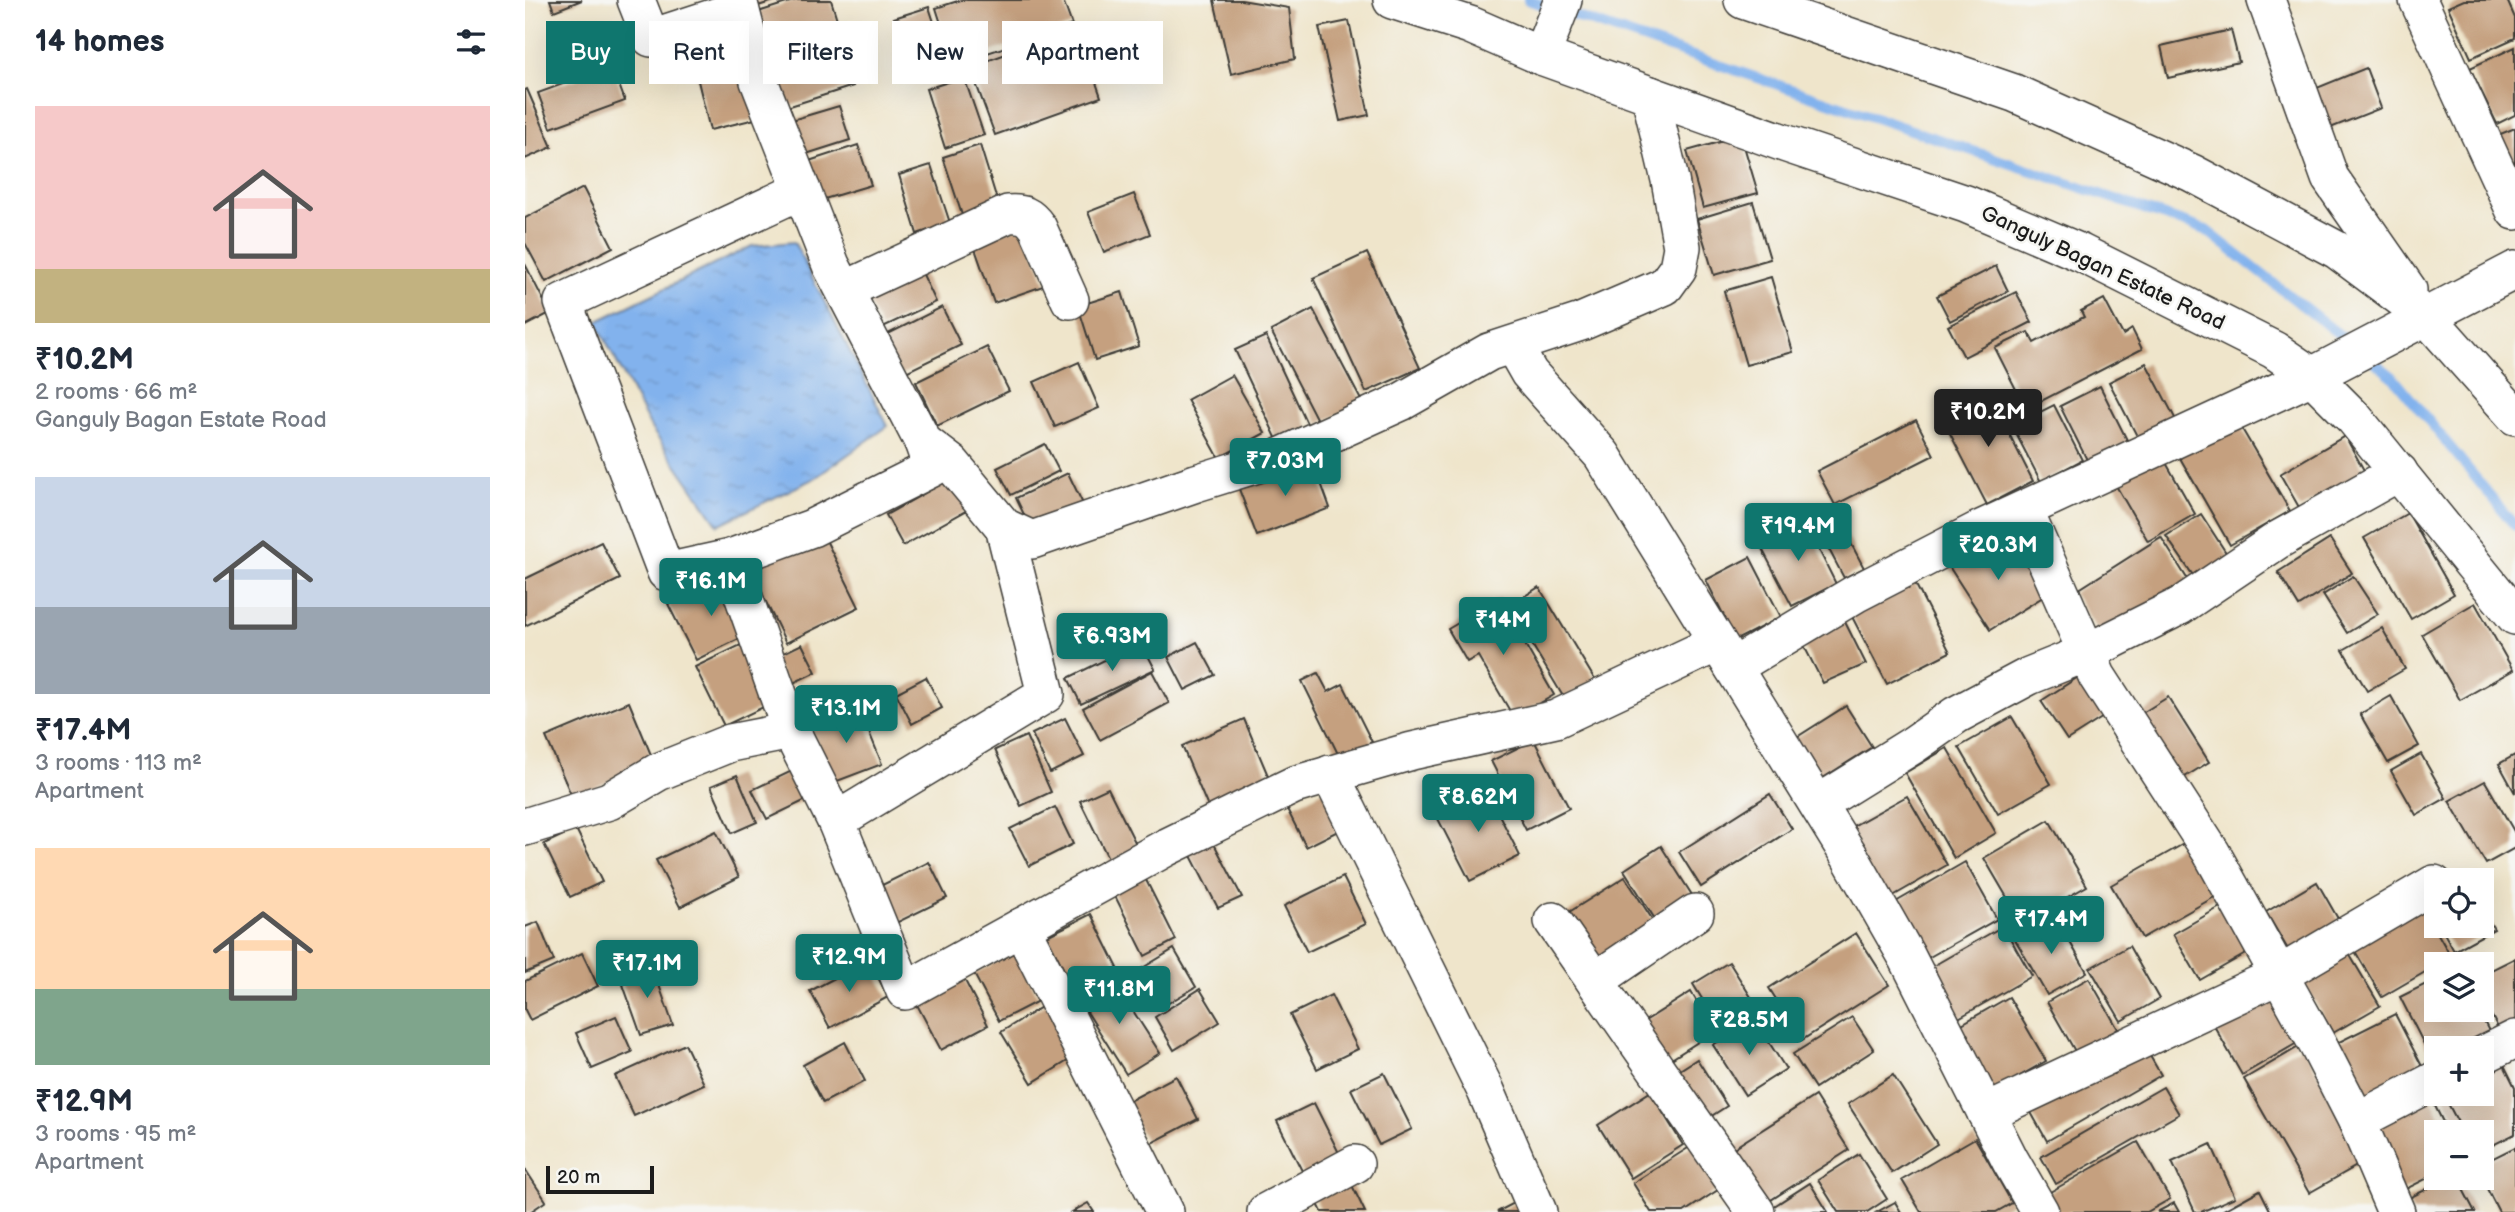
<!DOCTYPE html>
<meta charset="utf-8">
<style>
body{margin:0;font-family:"Balsamiq Sans",sans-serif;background:#f2f2f3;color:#1f2937;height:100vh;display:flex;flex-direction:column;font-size:26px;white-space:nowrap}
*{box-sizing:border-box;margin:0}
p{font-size:23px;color:#747a83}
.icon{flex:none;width:38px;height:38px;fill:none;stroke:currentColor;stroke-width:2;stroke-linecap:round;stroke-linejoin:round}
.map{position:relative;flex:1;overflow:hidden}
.drawer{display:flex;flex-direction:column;background:#fff;width:525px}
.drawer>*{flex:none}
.banner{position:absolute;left:21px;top:21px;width:665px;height:63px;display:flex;gap:14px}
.buttons{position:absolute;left:1899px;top:868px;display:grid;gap:14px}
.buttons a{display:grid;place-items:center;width:70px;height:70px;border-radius:0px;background:#fff;box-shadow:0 7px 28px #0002;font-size:35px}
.scale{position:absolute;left:21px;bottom:18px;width:108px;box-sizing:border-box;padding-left:7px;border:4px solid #1c1c1c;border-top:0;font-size:19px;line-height:24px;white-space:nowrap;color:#1c1c1c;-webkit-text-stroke:5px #f6f6f2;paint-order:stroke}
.price{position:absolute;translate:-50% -60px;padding:0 16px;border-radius:7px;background:#0f766e;color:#fff;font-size:23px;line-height:46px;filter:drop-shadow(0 2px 4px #0008)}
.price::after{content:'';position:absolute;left:50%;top:42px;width:21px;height:16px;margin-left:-10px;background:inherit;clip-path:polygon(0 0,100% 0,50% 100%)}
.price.active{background:#222;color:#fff}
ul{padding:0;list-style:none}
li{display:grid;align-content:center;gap:14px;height:371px;padding:0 35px}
li span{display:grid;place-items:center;height:217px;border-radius:0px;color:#555}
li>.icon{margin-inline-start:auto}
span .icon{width:126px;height:126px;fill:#fffc;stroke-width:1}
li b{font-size:30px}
h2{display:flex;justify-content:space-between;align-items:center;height:84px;padding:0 35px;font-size:30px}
.tag{padding:0 24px;border-radius:0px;background:#fff;box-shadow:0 7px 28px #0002;font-size:24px;line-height:63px}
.tag.active{background:#0f766e;color:#fff}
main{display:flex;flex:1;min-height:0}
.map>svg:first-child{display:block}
.water{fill:url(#water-ripples);stroke:#4f6784;stroke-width:2}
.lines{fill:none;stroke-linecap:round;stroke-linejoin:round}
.stream{stroke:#82b2ed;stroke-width:10}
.building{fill:#c5a07f}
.minor-casing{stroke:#3c3a36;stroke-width:40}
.minor{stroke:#fff;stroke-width:37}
.labels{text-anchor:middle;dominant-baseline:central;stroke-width:5;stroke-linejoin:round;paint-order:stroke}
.street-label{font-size:21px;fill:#1c1c1c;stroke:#f6f6f2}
</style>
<main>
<section class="drawer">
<h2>14 homes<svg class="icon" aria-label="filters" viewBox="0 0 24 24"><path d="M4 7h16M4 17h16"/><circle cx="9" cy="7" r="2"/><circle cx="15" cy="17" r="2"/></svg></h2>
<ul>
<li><span style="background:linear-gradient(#f6c9c9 75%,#c2b280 0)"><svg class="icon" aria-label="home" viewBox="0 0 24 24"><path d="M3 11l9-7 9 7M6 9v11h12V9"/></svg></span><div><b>₹10.2M</b><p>2 rooms · 66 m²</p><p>Ganguly Bagan Estate Road</p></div></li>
<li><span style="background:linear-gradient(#c9d6e8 60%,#9aa5b1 0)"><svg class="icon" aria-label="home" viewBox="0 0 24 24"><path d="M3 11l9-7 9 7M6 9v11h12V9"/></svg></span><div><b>₹17.4M</b><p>3 rooms · 113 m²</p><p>Apartment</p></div></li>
<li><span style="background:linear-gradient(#ffd9b3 65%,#7fa58c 0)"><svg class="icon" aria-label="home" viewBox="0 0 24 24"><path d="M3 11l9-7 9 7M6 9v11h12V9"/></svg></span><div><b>₹12.9M</b><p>3 rooms · 95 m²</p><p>Apartment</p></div></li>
</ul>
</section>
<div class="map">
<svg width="1990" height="1212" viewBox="0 0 1990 1212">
<defs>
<pattern id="water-ripples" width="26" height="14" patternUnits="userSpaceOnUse" patternTransform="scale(1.75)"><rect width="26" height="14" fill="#82b2ed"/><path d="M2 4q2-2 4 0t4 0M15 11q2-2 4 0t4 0" fill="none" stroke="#7098cb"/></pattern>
</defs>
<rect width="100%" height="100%" fill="#f6f6f2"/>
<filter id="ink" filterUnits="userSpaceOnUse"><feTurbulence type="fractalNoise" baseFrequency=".0143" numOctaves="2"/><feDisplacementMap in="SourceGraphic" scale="14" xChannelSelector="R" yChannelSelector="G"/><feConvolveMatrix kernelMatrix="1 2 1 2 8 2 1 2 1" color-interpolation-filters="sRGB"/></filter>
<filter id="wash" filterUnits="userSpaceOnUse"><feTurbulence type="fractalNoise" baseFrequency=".00686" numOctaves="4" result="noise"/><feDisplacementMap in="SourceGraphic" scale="28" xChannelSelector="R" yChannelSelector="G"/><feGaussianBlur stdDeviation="1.57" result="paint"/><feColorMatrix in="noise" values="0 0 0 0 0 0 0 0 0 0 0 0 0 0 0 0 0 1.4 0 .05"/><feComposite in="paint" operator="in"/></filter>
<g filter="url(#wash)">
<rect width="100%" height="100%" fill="#efe5cb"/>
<!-- water -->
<path class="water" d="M269 242 363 426 290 478 193 525 126 428 71 322 227 246Z"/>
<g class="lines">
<!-- stream -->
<path class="stream" d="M1003 0 1681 230 1867 376 1990 526"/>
</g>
<g id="blocks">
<!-- building -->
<g class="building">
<path d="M25 0H57L29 11Z"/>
<path d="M228 0H249V1L230 7Z"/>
<path d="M271 0H306L315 29 242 53 230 13Z"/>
<path d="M436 0H538L547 25 429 64 411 8Z"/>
<path d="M689 0H716L764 8 770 59 706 74Z"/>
<path d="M1939 0H1982L1990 18V38L1946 58 1923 7Z"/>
<path d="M404 7 424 68 388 79 369 18Z"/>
<path d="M824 21 844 115 815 121 794 27Z"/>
<path d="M552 28 576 97 470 135 445 67Z"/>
<path d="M1706 30 1714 62 1643 78 1636 46Z"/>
<path d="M210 38 230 119 185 130 165 48Z"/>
<path d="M313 38 328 86 259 108 244 60Z"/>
<path d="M1990 47V115L1972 124 1945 68Z"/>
<path d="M87 66 100 101 26 128 13 93Z"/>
<path d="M1841 68 1856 108 1803 129 1787 90Z"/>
<path d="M439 77 459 135 420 148 401 89Z"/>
<path d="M2 89 27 147 0 159V90Z"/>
<path d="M314 106 325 140 278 155 267 120Z"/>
<path d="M1990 128V172L1973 135Z"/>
<path d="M1216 136 1233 193 1178 208 1162 151Z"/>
<path d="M333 145 346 185 296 200 284 161Z"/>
<path d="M455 145 473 203 437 215 418 157Z"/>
<path d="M406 165 425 223 392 234 374 175Z"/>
<path d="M58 188 88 247 21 282 0 243V218Z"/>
<path d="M609 194 625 234 579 252 563 212Z"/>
<path d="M1228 202 1245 259 1189 275 1172 219Z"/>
<path d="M500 225 521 285 469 303 448 243Z"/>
<path d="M842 253 895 368 841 392 788 278Z"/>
<path d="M0 264 25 313 0 326Z"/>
<path d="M394 266 411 302 356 328 339 293Z"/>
<path d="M1471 266 1483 291 1425 321 1412 296Z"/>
<path d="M1246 277 1268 352 1221 365 1199 291Z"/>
<path d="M597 292 614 346 570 360 553 306Z"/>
<path d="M1491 292 1507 322 1439 357 1423 326Z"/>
<path d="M1579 299 1598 335 1607 329 1617 349 1501 409 1470 348 1503 332 1509 343 1559 317 1556 311Z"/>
<path d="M417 307 436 345 375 375 357 337Z"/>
<path d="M788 309 837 402 794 424 746 331Z"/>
<path d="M741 336 785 430 754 444 710 350Z"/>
<path d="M462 347 484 391 412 426 391 382Z"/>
<path d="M554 362 574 408 530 427 509 382Z"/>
<path d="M1621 363 1651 420 1614 440 1584 382Z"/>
<path d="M707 375 740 433 694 458 662 400Z"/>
<path d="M1575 386 1603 442 1563 462 1535 406Z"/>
<path d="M1464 394 1508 481 1462 505 1417 418Z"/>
<path d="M1529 405 1557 460 1516 482 1487 426Z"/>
<path d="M1710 417 1765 511 1705 545 1651 451Z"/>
<path d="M1391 420 1409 455 1310 505 1292 471Z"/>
<path d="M1820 436 1840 472 1775 509 1755 474Z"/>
<path d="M520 444 534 471 486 495 472 468Z"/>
<path d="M1636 454 1670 514 1623 541 1586 477Z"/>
<path d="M788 461 805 508 732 536 714 489Z"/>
<path d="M543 473 558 504 506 529 491 498Z"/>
<path d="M434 474 451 505 378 546 361 515Z"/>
<path d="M1309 511 1339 568 1319 578 1289 521Z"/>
<path d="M1883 513 1929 594 1886 619 1839 538Z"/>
<path d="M1676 514 1707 562 1674 584 1641 536Z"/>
<path d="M1279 520 1311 584 1267 606 1234 543Z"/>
<path d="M1481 533 1521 595 1465 630 1425 568Z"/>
<path d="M298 534 334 607 261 643 225 569Z"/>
<path d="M1636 537 1668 588 1581 643 1548 593Z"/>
<path d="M1805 539 1827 573 1774 606 1753 572Z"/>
<path d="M76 542 95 579 0 626V579Z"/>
<path d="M1225 557 1256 617 1211 640 1181 580Z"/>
<path d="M200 576 228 632 171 660 143 604Z"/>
<path d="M1828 576 1853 614 1822 633 1798 595Z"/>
<path d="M1388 579 1425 652 1362 684 1324 611Z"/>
<path d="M1014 587 1070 680 1039 698 984 606Z"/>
<path d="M974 599 1029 695 989 718 953 656 942 662 923 629Z"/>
<path d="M1950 603 1988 670 1935 700 1897 634Z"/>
<path d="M1319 620 1341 664 1298 683 1277 642Z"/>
<path d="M1857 628 1880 669 1842 691 1818 650Z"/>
<path d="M224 641 253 700 199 726 170 667Z"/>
<path d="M616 642 630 669 556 704 543 678Z"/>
<path d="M672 642 690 675 660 690 643 657Z"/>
<path d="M277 644 291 672 262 686 248 658Z"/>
<path d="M627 671 644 703 575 740 558 708Z"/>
<path d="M793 673 803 692 818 684 847 742 815 758 777 681Z"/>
<path d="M1558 674 1583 714 1542 740 1516 701Z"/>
<path d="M401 677 417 708 387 724 371 693Z"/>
<path d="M1866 696 1894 746 1863 763 1835 714Z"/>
<path d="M1643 697 1684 762 1647 785 1606 720Z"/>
<path d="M104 702 129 762 47 797 21 737Z"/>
<path d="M1321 706 1347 747 1287 785 1261 744Z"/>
<path d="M334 707 357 764 307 783 285 726Z"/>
<path d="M1487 717 1526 784 1473 814 1434 747Z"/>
<path d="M540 718 559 756 525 773 507 734Z"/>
<path d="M719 719 747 785 685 812 657 746Z"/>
<path d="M501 736 526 792 496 806 470 750Z"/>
<path d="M1009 740 1044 808 1001 830 966 761Z"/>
<path d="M1422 748 1471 833 1429 858 1380 773Z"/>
<path d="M1896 754 1921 798 1891 815 1866 771Z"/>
<path d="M1990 755V793L1974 764Z"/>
<path d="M271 769 285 798 242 819 227 790Z"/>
<path d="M212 775 232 822 207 833 186 786Z"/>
<path d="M1960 781 1990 833V848L1961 864 1924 801Z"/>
<path d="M960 787 995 856 945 881 910 813Z"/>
<path d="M583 788 613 848 585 862 555 801Z"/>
<path d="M802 789 821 827 781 847 762 809Z"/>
<path d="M1245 794 1267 829 1176 887 1154 852Z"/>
<path d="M1382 796 1422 865 1361 900 1321 830Z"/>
<path d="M530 807 548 844 504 866 485 829Z"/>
<path d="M1524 820 1562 886 1497 923 1459 858Z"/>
<path d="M51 829 77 882 45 897 19 844Z"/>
<path d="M191 831 214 877 155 907 131 860Z"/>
<path d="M686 838 717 897 693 908 663 850Z"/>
<path d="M1669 838 1700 891 1617 938 1586 885Z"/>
<path d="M1136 846 1167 895 1130 919 1099 870Z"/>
<path d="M404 862 422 898 369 924 351 888Z"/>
<path d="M1440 862 1472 919 1401 959 1369 903Z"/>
<path d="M616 870 651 940 620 956 585 886Z"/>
<path d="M818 877 841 924 782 952 759 906Z"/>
<path d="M1100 877 1129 922 1070 960 1041 914Z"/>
<path d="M1792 882 1816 924 1765 953 1741 912Z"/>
<path d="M1697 906 1724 952 1675 980 1648 934Z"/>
<path d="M1897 906 1926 957 1857 997 1827 946Z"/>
<path d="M1956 907 1969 929 1929 951 1915 926H1956Z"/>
<path d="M566 914 593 968 549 990 522 936Z"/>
<path d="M1530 916 1562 972 1522 995 1490 939Z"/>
<path d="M13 922 29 961 0 973V927Z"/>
<path d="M1478 926 1507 976 1430 1020 1401 970Z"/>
<path d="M1331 933 1364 985 1277 1040 1244 988Z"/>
<path d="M1604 946 1634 999 1596 1021 1565 968Z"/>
<path d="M1820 947 1855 1006 1808 1033 1774 974Z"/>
<path d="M649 949 671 987 633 1009 611 972Z"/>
<path d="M490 952 515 1000 474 1021 449 974Z"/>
<path d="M57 953 73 986 5 1020 0 1010V981Z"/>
<path d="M1990 958V1031L1978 1037 1956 996V975Z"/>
<path d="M344 960 363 997 305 1028 285 991Z"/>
<path d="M1204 962 1231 1005 1195 1028 1168 984Z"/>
<path d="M127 965 148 1025 116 1035 95 976Z"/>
<path d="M436 973 463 1025 416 1050 389 999Z"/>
<path d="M587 978 635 1053 601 1074 554 999Z"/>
<path d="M1564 978 1593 1029 1551 1053 1522 1002Z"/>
<path d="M1911 979V1010H1953L1966 1035 1939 1048H1911V1063L1909 1064 1875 997Z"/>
<path d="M1739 985 1772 1043 1717 1075 1684 1017Z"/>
<path d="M675 989 695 1022 649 1050 630 1017Z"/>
<path d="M1166 992 1190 1031 1137 1065 1112 1026Z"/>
<path d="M806 995 833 1049 792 1069 765 1015Z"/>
<path d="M1484 997 1521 1061 1465 1093 1428 1029Z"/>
<path d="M523 1003 554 1054 507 1083 476 1032Z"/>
<path d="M1870 1014 1900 1072 1833 1106 1804 1047Z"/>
<path d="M91 1016 107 1052 67 1069 51 1033Z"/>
<path d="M1327 1017 1349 1050 1290 1088 1268 1054Z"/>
<path d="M1229 1019 1261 1069 1220 1095 1188 1045Z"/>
<path d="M320 1042 340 1081 298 1103 278 1065Z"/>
<path d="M160 1044 179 1084 109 1116 90 1076Z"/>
<path d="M1618 1044 1636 1075 1522 1141 1504 1109Z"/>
<path d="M1777 1045 1842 1160 1784 1193 1719 1079Z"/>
<path d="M1972 1051 1990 1087V1134L1956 1151V1132H1938L1918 1094H1956V1059Z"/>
<path d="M1172 1059 1202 1106 1177 1122 1147 1075Z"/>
<path d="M859 1073 887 1129 854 1145 826 1089Z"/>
<path d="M1368 1075 1412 1144 1367 1173 1323 1104Z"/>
<path d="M651 1076 673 1119 623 1145 600 1103Z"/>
<path d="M1638 1087 1654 1114 1531 1184 1516 1157Z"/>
<path d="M1125 1092 1158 1145 1106 1178 1073 1125Z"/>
<path d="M1903 1092 1923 1132H1911V1174L1873 1193 1838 1125Z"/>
<path d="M1290 1096 1324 1150 1238 1205 1204 1151Z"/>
<path d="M789 1103 820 1165 783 1183 752 1121Z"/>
<path d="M1450 1138 1487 1203 1471 1212H1396L1377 1180Z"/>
<path d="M1613 1142 1645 1199 1622 1212H1528L1518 1196Z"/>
<path d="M1171 1143 1199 1186 1159 1212H1126L1108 1183Z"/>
<path d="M1686 1144 1710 1197 1676 1212H1670L1647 1162Z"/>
<path d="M1990 1147V1212H1974L1956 1177V1164Z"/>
<path d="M1334 1154 1362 1199 1342 1212H1313L1293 1180Z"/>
<path d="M0 1169 21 1201 5 1212H0Z"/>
<path d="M822 1175 840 1212H797L787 1192Z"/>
<path d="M1924 1178H1932L1950 1212H1888L1882 1199Z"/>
<path d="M1285 1183 1303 1212H1240Z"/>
<path d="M1735 1190 1746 1212H1695Z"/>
<path d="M993 1201 999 1212H972Z"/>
<path d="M1370 1202 1376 1212H1352Z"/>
<path d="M563 1203 569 1212H547Z"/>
<path d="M1649 1203 1654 1212H1632Z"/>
</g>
</g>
</g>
<g filter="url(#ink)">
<use href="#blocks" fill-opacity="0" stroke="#3c3a36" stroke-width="2"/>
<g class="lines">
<!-- minor casing -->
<g class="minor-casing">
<g id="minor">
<path d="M111 0 126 38 215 9"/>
<path d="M213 0 234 81 306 265 398 442 407 468 287 528 205 558 141 572 38 302 277 190"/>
<path d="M867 0 945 25 1016 56 1262 144 1441 204 1556 253 1749 350 1787 376 1829 418 1990 616"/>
<path d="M1218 0 1489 93 1667 173 1812 250 1902 317 1990 416"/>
<path d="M1741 0 1805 178 1883 290"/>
<path d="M1893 0 1990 211"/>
<path d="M1016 56 1038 0"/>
<path d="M320 290 483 214C498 213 504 215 513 228L545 300"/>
<path d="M988 345 1004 373 1077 455 1325 857 1382 957 1485 1160 1515 1212"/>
<path d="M398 442 427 464 479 527 507 540 671 483 755 457 876 402 964 352 1056 322 1140 286 1153 268 1157 247 1145 180 1125 95"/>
<path d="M1499 510 1572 676 1686 852 1794 1047 1832 1121 1871 1212"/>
<path d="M205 558 266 731 311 821 380 991 640 848 769 785 887 751 1031 719 1192 643"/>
<path d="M1208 667 1330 594 1456 529 1787 376 1990 270"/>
<path d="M805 774 961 1091 1013 1212"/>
<path d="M1293 804 1388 745 1431 715 1504 676 1561 653 1655 606 1753 540 1874 472"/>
<path d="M311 821 521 694 479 527"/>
<path d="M0 827 84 801 133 772 205 743 266 731"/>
<path d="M1028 921 1231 1212"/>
<path d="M496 927 640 1212"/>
<path d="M1070 981 1170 913"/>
<path d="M1956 1056 1990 1039"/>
<path d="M1461 1113 1754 975 1909 884"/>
<path d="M1832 1121 1911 1080"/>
<path d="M741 1212 830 1164"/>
</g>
</g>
<!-- minor -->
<use href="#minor" class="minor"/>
</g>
</g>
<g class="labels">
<!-- street labels -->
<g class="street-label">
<text transform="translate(1578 268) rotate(25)">Ganguly Bagan Estate Road</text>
</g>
</g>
</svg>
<div class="buttons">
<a><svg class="icon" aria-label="locate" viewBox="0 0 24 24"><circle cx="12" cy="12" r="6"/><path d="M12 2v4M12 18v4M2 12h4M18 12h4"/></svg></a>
<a><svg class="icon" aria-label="layers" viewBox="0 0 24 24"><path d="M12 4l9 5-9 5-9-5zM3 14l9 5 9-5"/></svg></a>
<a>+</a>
<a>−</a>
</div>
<div class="scale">20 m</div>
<b class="price active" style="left:1463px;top:449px">₹10.2M</b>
<b class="price" style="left:760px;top:498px">₹7.03M</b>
<b class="price" style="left:1273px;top:563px">₹19.4M</b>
<b class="price" style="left:1473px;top:582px">₹20.3M</b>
<b class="price" style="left:186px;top:618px">₹16.1M</b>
<b class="price" style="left:978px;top:657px">₹14M</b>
<b class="price" style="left:587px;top:673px">₹6.93M</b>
<b class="price" style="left:321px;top:745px">₹13.1M</b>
<b class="price" style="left:953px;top:834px">₹8.62M</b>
<b class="price" style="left:1526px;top:956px">₹17.4M</b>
<b class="price" style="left:324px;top:994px">₹12.9M</b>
<b class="price" style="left:122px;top:1000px">₹17.1M</b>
<b class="price" style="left:594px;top:1026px">₹11.8M</b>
<b class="price" style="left:1224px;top:1057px">₹28.5M</b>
<div class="banner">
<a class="tag active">Buy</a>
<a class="tag">Rent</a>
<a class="tag">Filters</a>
<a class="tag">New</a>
<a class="tag">Apartment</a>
</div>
</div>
</main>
